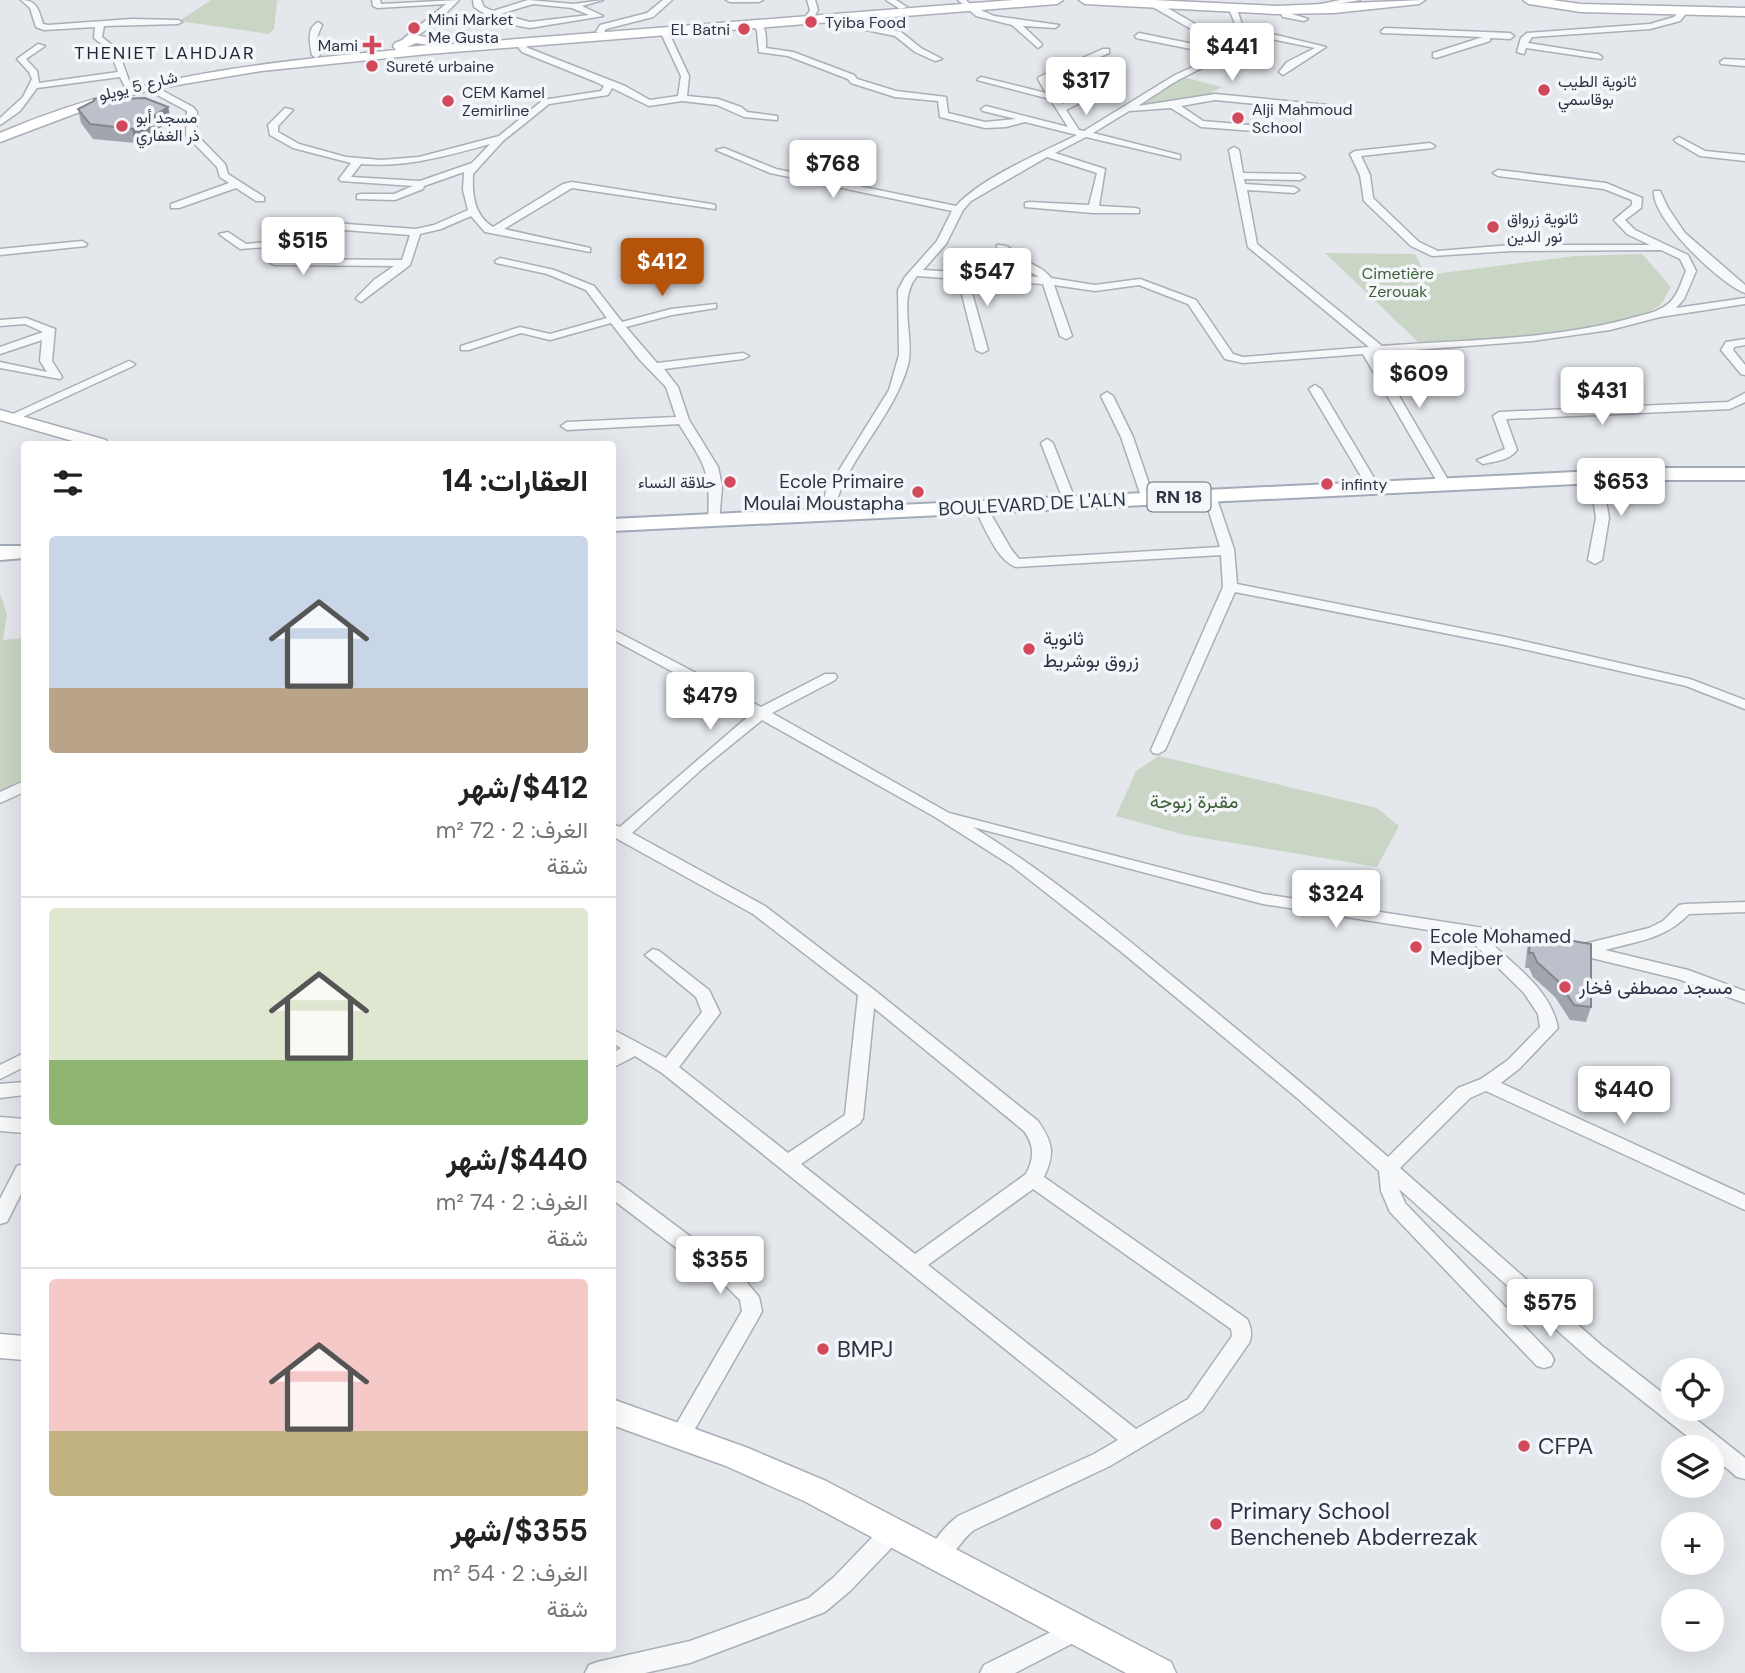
<!DOCTYPE html>
<html lang="ar">
<meta charset="utf-8">
<style>
body{margin:0;font-family:"DM Sans",Vazirmatn,sans-serif;background:#f6f6f6;color:#222;direction:rtl;height:100vh;display:flex;flex-direction:column;font-size:26px;white-space:nowrap}
*{box-sizing:border-box;margin:0}
p{font-size:23px;color:#767676}
.icon{flex:none;width:38px;height:38px;fill:none;stroke:currentColor;stroke-width:2;stroke-linecap:round;stroke-linejoin:round}
.map{position:relative;flex:1;overflow:hidden;direction:ltr}
.details{position:absolute;left:21px;top:441px;width:595px;height:1211px;display:flex;flex-direction:column;background:#fff;border-radius:7px;box-shadow:0 7px 28px #0002;direction:rtl}
.details>*{flex:none}
.buttons{position:absolute;left:1661px;top:1358px;display:grid;gap:14px}
.buttons a{display:grid;place-items:center;width:63px;height:63px;border-radius:50%;background:#fff;box-shadow:0 7px 28px #0002;font-size:35px}
.price{position:absolute;translate:-50% -60px;padding:0 16px;border-radius:7px;background:#fff;color:#222;font-size:23px;line-height:46px;filter:drop-shadow(0 2px 4px #0008)}
.price::after{content:'';position:absolute;left:50%;top:42px;width:21px;height:16px;margin-left:-10px;background:inherit;clip-path:polygon(0 0,100% 0,50% 100%)}
.price.selected{background:#b45309;color:#fff}
ul{padding:0;list-style:none}
li{display:grid;align-content:center;gap:14px;height:371px;padding:0 28px}
li+li{border-top:2px solid #e0e0e0}
li span{display:grid;place-items:center;height:217px;border-radius:7px;color:#555}
li>.icon{margin-inline-start:auto}
span .icon{width:126px;height:126px;fill:#fffc;stroke-width:1}
li b{font-size:30px}
h2{display:flex;justify-content:space-between;align-items:center;height:84px;padding:0 28px;font-size:30px}
.map>svg:first-child{display:block}
.green{fill:#c9d6c5}
.lines{fill:none;stroke-linecap:round;stroke-linejoin:round}
.street-casing{stroke:#a9aeb7;stroke-width:3}
.secondary-casing{stroke:#a9aeb7;stroke-width:3}
.primary-casing{stroke:#a3abb8;stroke-width:4}
.street{fill:#f7f8fa;fill-rule:evenodd}
.secondary{fill:#fff;fill-rule:evenodd}
.primary{fill:#fff;fill-rule:evenodd}
.wall{fill:#a1a5ae}
.shaded-wall{fill:#83868d}
.building{fill:#bbc0ca;stroke:#83868d;stroke-width:2}
.poi-dot{fill:#d1495b;stroke:#f4f6f9;stroke-width:2.5}
.labels{text-anchor:middle;dominant-baseline:central;stroke-width:7;stroke-linejoin:round;paint-order:stroke}
.far-poi-label{font-size:16px;fill:#2b3445;stroke:#f4f6f9;text-anchor:start}
.far-street-label{font-size:16px;fill:#2b3445;stroke:#f4f6f9}
.far-park-label{font-size:16px;fill:#3f6138;stroke:#f4f6f9}
.far-neighbourhood-label{font-size:18px;letter-spacing:2px;fill:#1d2536;stroke:#f4f6f9}
.shield{fill:#f4f6f9;stroke:#676e7b;stroke-width:2}
.shield-label{font-size:18px;font-weight:bold;fill:#2b3445}
.poi-label{font-size:19px;fill:#2b3445;stroke:#f4f6f9;text-anchor:start}
.street-label{font-size:19px;fill:#2b3445;stroke:#f4f6f9}
.park-label{font-size:19px;fill:#3f6138;stroke:#f4f6f9}
.near-poi-label{font-size:23px;fill:#2b3445;stroke:#f4f6f9;text-anchor:start}
</style>
<div class="map">
<svg width="1745" height="1673" viewBox="0 0 1745 1673">
<rect width="100%" height="100%" fill="#e4e7ec"/>
<!-- green -->
<g class="green">
<path d="M211 0H280L277 1 274 29 269 34 179 21Z"/>
<path d="M1182 77 1222 87 1212 92 1214 95 1138 106Z"/>
<path d="M1325 253 1415 254 1426 275 1575 256 1642 254 1671 287C1668 292 1664 301 1660 305 1626 332 1467 340 1419 343Z"/>
<path d="M0 594 7 614 3 640 24 638V779L0 791Z"/>
<path d="M1159 756 1377 808 1399 826 1377 867 1185 835 1116 816 1136 771Z"/>
</g>
<g class="lines">
<!-- street casing -->
<g class="street-casing">
<g id="street">
<path d="M21 0C37 0 39 10 43 24L48 25 132 19 178 20 182 22 178 24 104 26 102 37 118 50 132 89H126L120 77 37 88 20 111 0 125V118L23 97 32 79 29 72 17 59 38 44 45 46 26 59 37 71 39 83 118 72 110 51 94 38 95 27 44 30 36 27 30 8Z"/>
<path d="M372 0H380L381 4 459 0 437 22 406 44 402 41 403 39 446 4 377 8 373 6Z"/>
<path d="M473 0H481L484 7 493 11 528 0 574 4 603 0 582 6 603 16 530 28 509 24 488 16 474 7ZM533 4 572 8 589 15 530 22 500 14Z"/>
<path d="M663 0H672L653 17 606 29 603 34 596 32 600 25 647 13Z"/>
<path d="M726 0H763L759 2H730Z"/>
<path d="M807 0H815L818 10 814 17 807 15 810 10Z"/>
<path d="M886 0H896L907 7 900 9Z"/>
<path d="M958 0H966L972 6 994 16 1059 25 1055 28 1023 26 1041 43 1042 45 1038 48 1012 25 976 16Z"/>
<path d="M1340 0H1360L1310 9 1306 7Z"/>
<path d="M1151 2H1157L1223 40 1227 48 1255 30 1326 47 1283 75 1279 72 1287 62 1315 48 1257 36C1233 55 1207 65 1180 79 1166 87 1152 97 1138 106L1215 94 1337 106 1342 109 1337 112 1215 100 1181 106 1203 121 1271 127 1273 129 1268 132 1201 127 1171 108 1129 111 1093 133 1180 155V159L1086 137 1055 153 1105 169 1099 206 1135 208 1139 209V213H1093L1025 207V203L1029 202 1089 205 1097 173 1047 157 971 201 963 210 946 244 923 270 1039 277 1011 261 1007 254 997 249V245C1010 244 1013 252 1022 258 1033 266 1043 267 1051 278L1095 285 1140 279 1196 300 1233 354 1243 357 1369 347 1248 247 1229 150 1234 147 1239 150 1243 173 1300 174 1305 177 1300 180 1244 179 1245 184 1294 187 1299 190 1294 193 1247 190 1257 244 1382 346C1463 340 1549 340 1628 319 1641 315 1657 313 1668 304 1678 296 1681 282 1686 271L1680 259 1661 250 1511 251 1432 256 1411 246 1364 201 1360 175 1350 154 1355 151 1430 143 1435 146 1433 148 1361 156 1370 175 1373 198 1419 242 1438 251 1511 245H1650L1627 234 1614 220 1632 205V200L1604 189 1498 176 1493 173 1498 170 1606 183 1642 198 1641 208 1625 220 1635 230 1688 255 1696 271 1684 299 1676 308 1745 298V304L1660 317 1610 330 1532 341 1374 353 1451 485 1445 489 1439 485 1363 354 1243 363 1225 359 1188 304 1139 285 1095 291 1054 285 1072 336 1066 339 1060 336 1043 284 968 279 988 350 982 353 976 350 958 279 917 276C897 299 915 338 908 365 892 421 845 459 833 514L827 518 822 517 821 514 826 491 889 390 899 355 898 290 905 277 937 241 952 211 770 173 716 150 724 148 776 169 956 206C982 177 1041 153 1077 135L1025 122 1006 127 985 128 940 117 938 101 895 97 851 83 848 79 788 56 759 52 757 31 753 23 757 20C767 25 766 38 766 48L793 52 854 75 857 79 896 91 946 97 948 113 985 122 1016 119 983 111 981 109 986 106 1068 127 1050 99 977 80 981 77 1046 93 1038 79 1039 77 1103 49H1109V53L1047 80 1063 104 1117 77H1123V81L1066 110 1079 130 1084 131 1175 75 1210 59 1216 54 1136 38 1135 36 1139 33 1218 49 1217 44 1151 6Z"/>
<path d="M1233 7 1237 9 1243 28 1236 26 1229 9Z"/>
<path d="M1282 8 1289 13 1308 19 1304 21 1283 17 1278 10Z"/>
<path d="M1682 8 1689 10 1680 21 1650 29 1532 37 1528 43 1598 54 1602 57 1601 59 1526 48 1524 54 1517 52 1521 38 1527 33 1650 24 1674 17Z"/>
<path d="M821 16 901 32 921 48 942 59 935 61 915 52 895 36 818 20V16Z"/>
<path d="M318 22 322 25 317 37 320 55 316 58 312 55C310 43 306 29 318 22Z"/>
<path d="M664 28 668 31 689 76 687 96 718 99 741 107 747 112 777 116V120L744 117 717 105 682 101 649 106 612 88 608 95 549 104 503 141 473 174C472 195 474 215 493 227L563 184 572 182 711 204 715 205V209L572 188 504 229 590 248V252L485 232 471 216 441 229 420 234 410 265 361 302 356 299 357 297 374 280 394 266 274 265 269 262 268 247 240 249 219 234 228 232 246 244 277 241 279 259 402 260 410 235 291 226 286 223 291 220 416 229 434 225 468 210 463 190 464 172 424 186 423 189 395 200 357 199V195L361 194H394L413 186 341 181 339 179 351 163 293 148 270 135 268 125 285 108 293 110 278 126V132L299 144 346 157 381 160 419 157 499 136 543 100 601 91 604 86 596 82 522 52 515 43 519 40 528 48 625 86 650 100 678 96 681 76 660 31ZM490 144 472 163 420 181 351 177 361 164C406 168 446 156 490 144Z"/>
<path d="M1385 28 1510 33 1514 36 1510 39 1490 38V41L1436 58 1433 57V53L1483 37 1382 33 1381 31Z"/>
<path d="M1724 59 1745 60V66L1721 64 1720 62Z"/>
<path d="M146 85H152L193 107 197 112 196 134 225 164 228 174 264 197V201H256L236 188 179 208H171V204L229 183 220 177 217 167 186 135 187 111 146 89Z"/>
<path d="M1679 137 1705 151 1745 155V161L1700 156 1676 142 1674 140Z"/>
<path d="M1654 191H1660L1668 208 1685 233 1745 285V293C1720 284 1651 218 1654 191Z"/>
<path d="M82 241 87 244 86 246 0 255V249Z"/>
<path d="M500 258 554 270 594 286 622 322 671 309 716 304V308L672 315 626 327 657 363 743 353 749 356 743 359 664 369 678 387 689 420 718 467 722 486 719 523 714 524 708 520C711 469 705 466 679 424L567 430 561 426 567 422 676 417 666 387 639 359 611 323 550 340 521 333 469 350H461V346L520 327 550 334 607 318 586 290 547 274 496 263 495 261Z"/>
<path d="M26 318 55 329 52 361 62 377 60 379 0 368V362L47 372 40 361 42 340 0 354V347L43 332 25 324 0 326V320Z"/>
<path d="M1745 339V345L1734 347 1733 350 1745 365V375L1741 374 1721 350 1726 342Z"/>
<path d="M129 361 135 364 133 366 14 421H6L4 418Z"/>
<path d="M1315 385 1321 389 1380 488 1378 491 1374 492 1368 488 1309 389Z"/>
<path d="M1107 392 1113 396 1133 437 1154 499 1152 502 1148 503 1142 499 1121 437 1101 396Z"/>
<path d="M1745 393V402L1730 409 1506 419 1517 450C1508 461 1496 461 1483 464L1477 460 1505 449 1493 416 1499 412 1728 402Z"/>
<path d="M1047 439 1053 443 1076 502 1074 505H1066L1064 502 1041 443Z"/>
<path d="M1596 473 1602 477 1609 518 1602 560 1595 564 1588 560 1596 518 1590 477Z"/>
<path d="M1210 492 1216 496 1234 549 1237 584 1505 637 1690 679 1745 700V709L1686 686 1505 645 1235 592 1165 750 1158 754 1153 753 1151 750 1223 587 1221 555 1016 567C996 560 984 525 974 507L980 503 985 504 1011 549 1019 559 1220 547 1204 496Z"/>
<path d="M612 629 761 707 825 674H835L837 677 835 680 772 713 949 813 1263 894 1555 939 1557 943 1549 949 1487 939C1514 966 1550 988 1558 1028L1520 1068 1501 1083 1745 1195V1210L1486 1091 1470 1098 1400 1168 1601 1345 1673 1401V1409H1683L1745 1458V1479L1737 1477 1712 1456V1447H1701L1587 1357 1399 1189 1405 1203 1551 1354 1554 1360 1551 1366 1544 1368 1537 1366 1390 1212 1381 1191 1379 1171 1297 1098 1119 950 1012 866 935 817 762 720 703 768 632 833 765 906 873 989 1038 1121C1053 1143 1055 1153 1044 1177L1247 1319C1251 1327 1253 1335 1249 1343L1202 1411 1110 1466 974 1530C960 1540 953 1560 937 1566L929 1563 926 1556C933 1541 945 1526 958 1516L1094 1454 1118 1440 662 1073 635 1056 612 1068V1053L621 1048 612 1043V1029L666 1058 702 1012 696 997 645 955 653 949 659 951 709 990 720 1013 679 1067 788 1153 845 1115 858 995 753 914 612 836V824L620 827 751 714 612 639ZM973 827 1263 904 1466 936 1524 993 1538 1014 1540 1027 1508 1060 1481 1079 1458 1088 1388 1157C1319 1097 1248 1038 1177 980 1111 926 1046 872 973 827ZM874 1008 1024 1131C1035 1146 1034 1159 1026 1174L915 1254 801 1164 860 1123 863 1118ZM1033 1189 1231 1329 1232 1336 1188 1399 1136 1429 928 1265Z"/>
<path d="M24 781V792L0 803V792Z"/>
<path d="M1745 902V912L1689 914C1665 939 1638 941 1605 950L1688 970 1745 991V1003L1678 979 1571 953 1563 947 1571 941 1584 944 1649 928 1663 921 1679 905 1685 904Z"/>
<path d="M24 1053V1067L0 1079V1065Z"/>
<path d="M24 1082V1095L0 1098V1084Z"/>
<path d="M0 1117 24 1119V1133L0 1131Z"/>
<path d="M24 1164V1188L7 1222 0 1224V1199L17 1166Z"/>
<path d="M612 1181 619 1183 739 1273 759 1297 762 1311 759 1317 688 1441 681 1444 674 1441 670 1435 742 1311 740 1300 725 1285 612 1199Z"/>
<path d="M892 1522 900 1525 903 1532 900 1539 850 1591 825 1612 690 1663 645 1673H585L589 1665 597 1662 690 1641 809 1598 834 1577 884 1525Z"/>
<path d="M1077 1619 1085 1623 1088 1630 1085 1637 1015 1673H980L984 1665Z"/>
</g>
</g>
<!-- secondary casing -->
<g class="secondary-casing">
<g id="secondary">
<path d="M1013 0H1063L1057 4 428 54 261 71 154 89 106 102 0 142V133C129 77 257 63 396 50L393 46 395 43 415 35 441 40 442 45ZM416 43 430 45 407 47Z"/>
<path d="M1079 0H1153L1276 6 1425 0 1419 4 1334 13 1276 14 1085 4Z"/>
<path d="M1523 0H1552L1581 4 1745 8V16L1581 12 1529 4Z"/>
<path d="M0 410 106 440 109 444H83L0 420Z"/>
<path d="M0 1334 24 1336V1360L0 1358Z"/>
<path d="M612 1399 748 1448 826 1481 1171 1662 1176 1673H1126L804 1501 726 1466 612 1425Z"/>
</g>
</g>
<!-- primary casing -->
<g class="primary-casing">
<g id="primary">
<path d="M1658 468H1745V480H1658L612 531V519Z"/>
<path d="M0 546H24V558L0 560Z"/>
</g>
</g>
<!-- street -->
<use href="#street" class="street"/>
<!-- secondary -->
<use href="#secondary" class="secondary"/>
<!-- primary -->
<use href="#primary" class="primary"/>
</g>
<!-- wall -->
<g class="wall">
<path d="M118 99 168 107 171 121 135 143 93 139 81 123 78 109Z"/>
<path d="M1531 934 1591 1007 1586 1022 1570 1020 1555 997 1533 977 1529 968H1525L1527 949Z"/>
</g>
<!-- shaded-wall -->
<path class="shaded-wall" d="M168 107 171 121 135 143 132 129Z"/>
<!-- building -->
<g class="building">
<path d="M116 96 118 99 145 98 168 107 132 129 90 124 78 109 94 101V99Z"/>
<path d="M1531 934 1591 944V1007L1574 1005 1559 982 1537 962 1533 953H1529Z"/>
</g>
<!-- markers -->
<g class="poi-dot">
<circle cx="811" cy="22" r="7"/>
<circle cx="414" cy="28" r="7"/>
<circle cx="744" cy="29" r="7"/>
<path d="M368.5 34.5h7v7h7v7h-7v7h-7v-7h-7v-7h7z"/>
<circle cx="372" cy="66" r="7"/>
<circle cx="1544" cy="90" r="7"/>
<circle cx="448" cy="101" r="7"/>
<circle cx="1238" cy="118" r="7"/>
<circle cx="122" cy="126" r="7"/>
<circle cx="1493" cy="227" r="7"/>
<circle cx="730" cy="482" r="7"/>
<circle cx="1327" cy="484" r="7"/>
<circle cx="918" cy="492" r="7"/>
<circle cx="1029" cy="649" r="7"/>
<circle cx="1416" cy="947" r="7"/>
<circle cx="1565" cy="987" r="7"/>
<circle cx="823" cy="1349" r="7"/>
<circle cx="1524" cy="1446" r="7"/>
<circle cx="1216" cy="1524" r="7"/>
</g>
<g class="labels">
<!-- far-poi labels -->
<g class="far-poi-label">
<text x="428" y="19">Mini Market<tspan x="428" dy="18">Me Gusta</tspan></text>
<text x="825" y="22">Tyiba Food</text>
<text x="730" y="29" text-anchor="end">EL Batni</text>
<text x="358" y="45" text-anchor="end">Mami</text>
<text x="386" y="66">Sureté urbaine</text>
<text x="1558" y="81">ثانوية الطيب<tspan x="1558" dy="18">بوقاسمي</tspan></text>
<text x="462" y="92">CEM Kamel<tspan x="462" dy="18">Zemirline</tspan></text>
<text x="1252" y="109">Alji Mahmoud<tspan x="1252" dy="18">School</tspan></text>
<text x="136" y="117">مسجد أبو<tspan x="136" dy="18">ذر الغفاري</tspan></text>
<text x="1507" y="218">ثانوية زرواق<tspan x="1507" dy="18">نور الدين</tspan></text>
<text x="716" y="482" text-anchor="end">حلاقة النساء</text>
<text x="1341" y="484">infinty</text>
</g>
<!-- far-street labels -->
<g class="far-street-label">
<text transform="translate(138 86) rotate(-14)">شارع 5 يويلو</text>
</g>
<!-- far-park labels -->
<g class="far-park-label">
<text x="1398" y="273">Cimetière<tspan x="1398" dy="18">Zerouak</tspan></text>
</g>
<!-- far-neighbourhood labels -->
<g class="far-neighbourhood-label">
<text x="165" y="53">THENIET LAHDJAR</text>
</g>
<!-- shield labels -->
<rect class="shield" x="1147.5" y="482.5" width="63" height="29" rx="5"/>
<g class="shield-label">
<text x="1179" y="497">RN 18</text>
</g>
<!-- poi labels -->
<g class="poi-label">
<text x="904" y="481" text-anchor="end">Ecole Primaire<tspan x="904" dy="22">Moulai Moustapha</tspan></text>
<text x="1043" y="638">ثانوية<tspan x="1043" dy="22">زروق بوشريط</tspan></text>
<text x="1430" y="936">Ecole Mohamed<tspan x="1430" dy="22">Medjber</tspan></text>
<text x="1579" y="987">مسجد مصطفى فخار</text>
</g>
<!-- street labels -->
<g class="street-label">
<text transform="translate(1032 504) rotate(-3)">BOULEVARD DE L'ALN</text>
</g>
<!-- park labels -->
<g class="park-label">
<text x="1194" y="801">مقبرة زبوجة</text>
</g>
<!-- near-poi labels -->
<g class="near-poi-label">
<text x="837" y="1349">BMPJ</text>
<text x="1538" y="1446">CFPA</text>
<text x="1230" y="1511">Primary School<tspan x="1230" dy="26">Bencheneb Abderrezak</tspan></text>
</g>
</g>
</svg>
<div class="buttons">
<a><svg class="icon" aria-label="locate" viewBox="0 0 24 24"><circle cx="12" cy="12" r="6"/><path d="M12 2v4M12 18v4M2 12h4M18 12h4"/></svg></a>
<a><svg class="icon" aria-label="layers" viewBox="0 0 24 24"><path d="M12 4l9 5-9 5-9-5zM3 14l9 5 9-5"/></svg></a>
<a>+</a>
<a>−</a>
</div>
<b class="price" style="left:1232px;top:83px">$441</b>
<b class="price" style="left:1086px;top:117px">$317</b>
<b class="price" style="left:833px;top:200px">$768</b>
<b class="price" style="left:303px;top:277px">$515</b>
<b class="price selected" style="left:662px;top:298px">$412</b>
<b class="price" style="left:987px;top:308px">$547</b>
<b class="price" style="left:1419px;top:410px">$609</b>
<b class="price" style="left:1602px;top:427px">$431</b>
<b class="price" style="left:1621px;top:518px">$653</b>
<b class="price" style="left:710px;top:732px">$479</b>
<b class="price" style="left:1336px;top:930px">$324</b>
<b class="price" style="left:1624px;top:1126px">$440</b>
<b class="price" style="left:720px;top:1296px">$355</b>
<b class="price" style="left:1550px;top:1339px">$575</b>
<section class="details">
<h2>العقارات: 14<svg class="icon" aria-label="filters" viewBox="0 0 24 24"><path d="M4 7h16M4 17h16"/><circle cx="9" cy="7" r="2"/><circle cx="15" cy="17" r="2"/></svg></h2>
<ul>
<li><span style="background:linear-gradient(#c9d6e8 70%,#b9a48a 0)"><svg class="icon" aria-label="home" viewBox="0 0 24 24"><path d="M3 11l9-7 9 7M6 9v11h12V9"/></svg></span><div><b>$412/شهر</b><p>الغرف: 2 · 72 m²</p><p>شقة</p></div></li>
<li><span style="background:linear-gradient(#dfe7d0 70%,#8fb573 0)"><svg class="icon" aria-label="home" viewBox="0 0 24 24"><path d="M3 11l9-7 9 7M6 9v11h12V9"/></svg></span><div><b>$440/شهر</b><p>الغرف: 2 · 74 m²</p><p>شقة</p></div></li>
<li><span style="background:linear-gradient(#f6c9c9 70%,#c2b280 0)"><svg class="icon" aria-label="home" viewBox="0 0 24 24"><path d="M3 11l9-7 9 7M6 9v11h12V9"/></svg></span><div><b>$355/شهر</b><p>الغرف: 2 · 54 m²</p><p>شقة</p></div></li>
</ul>
</section>
</div>
